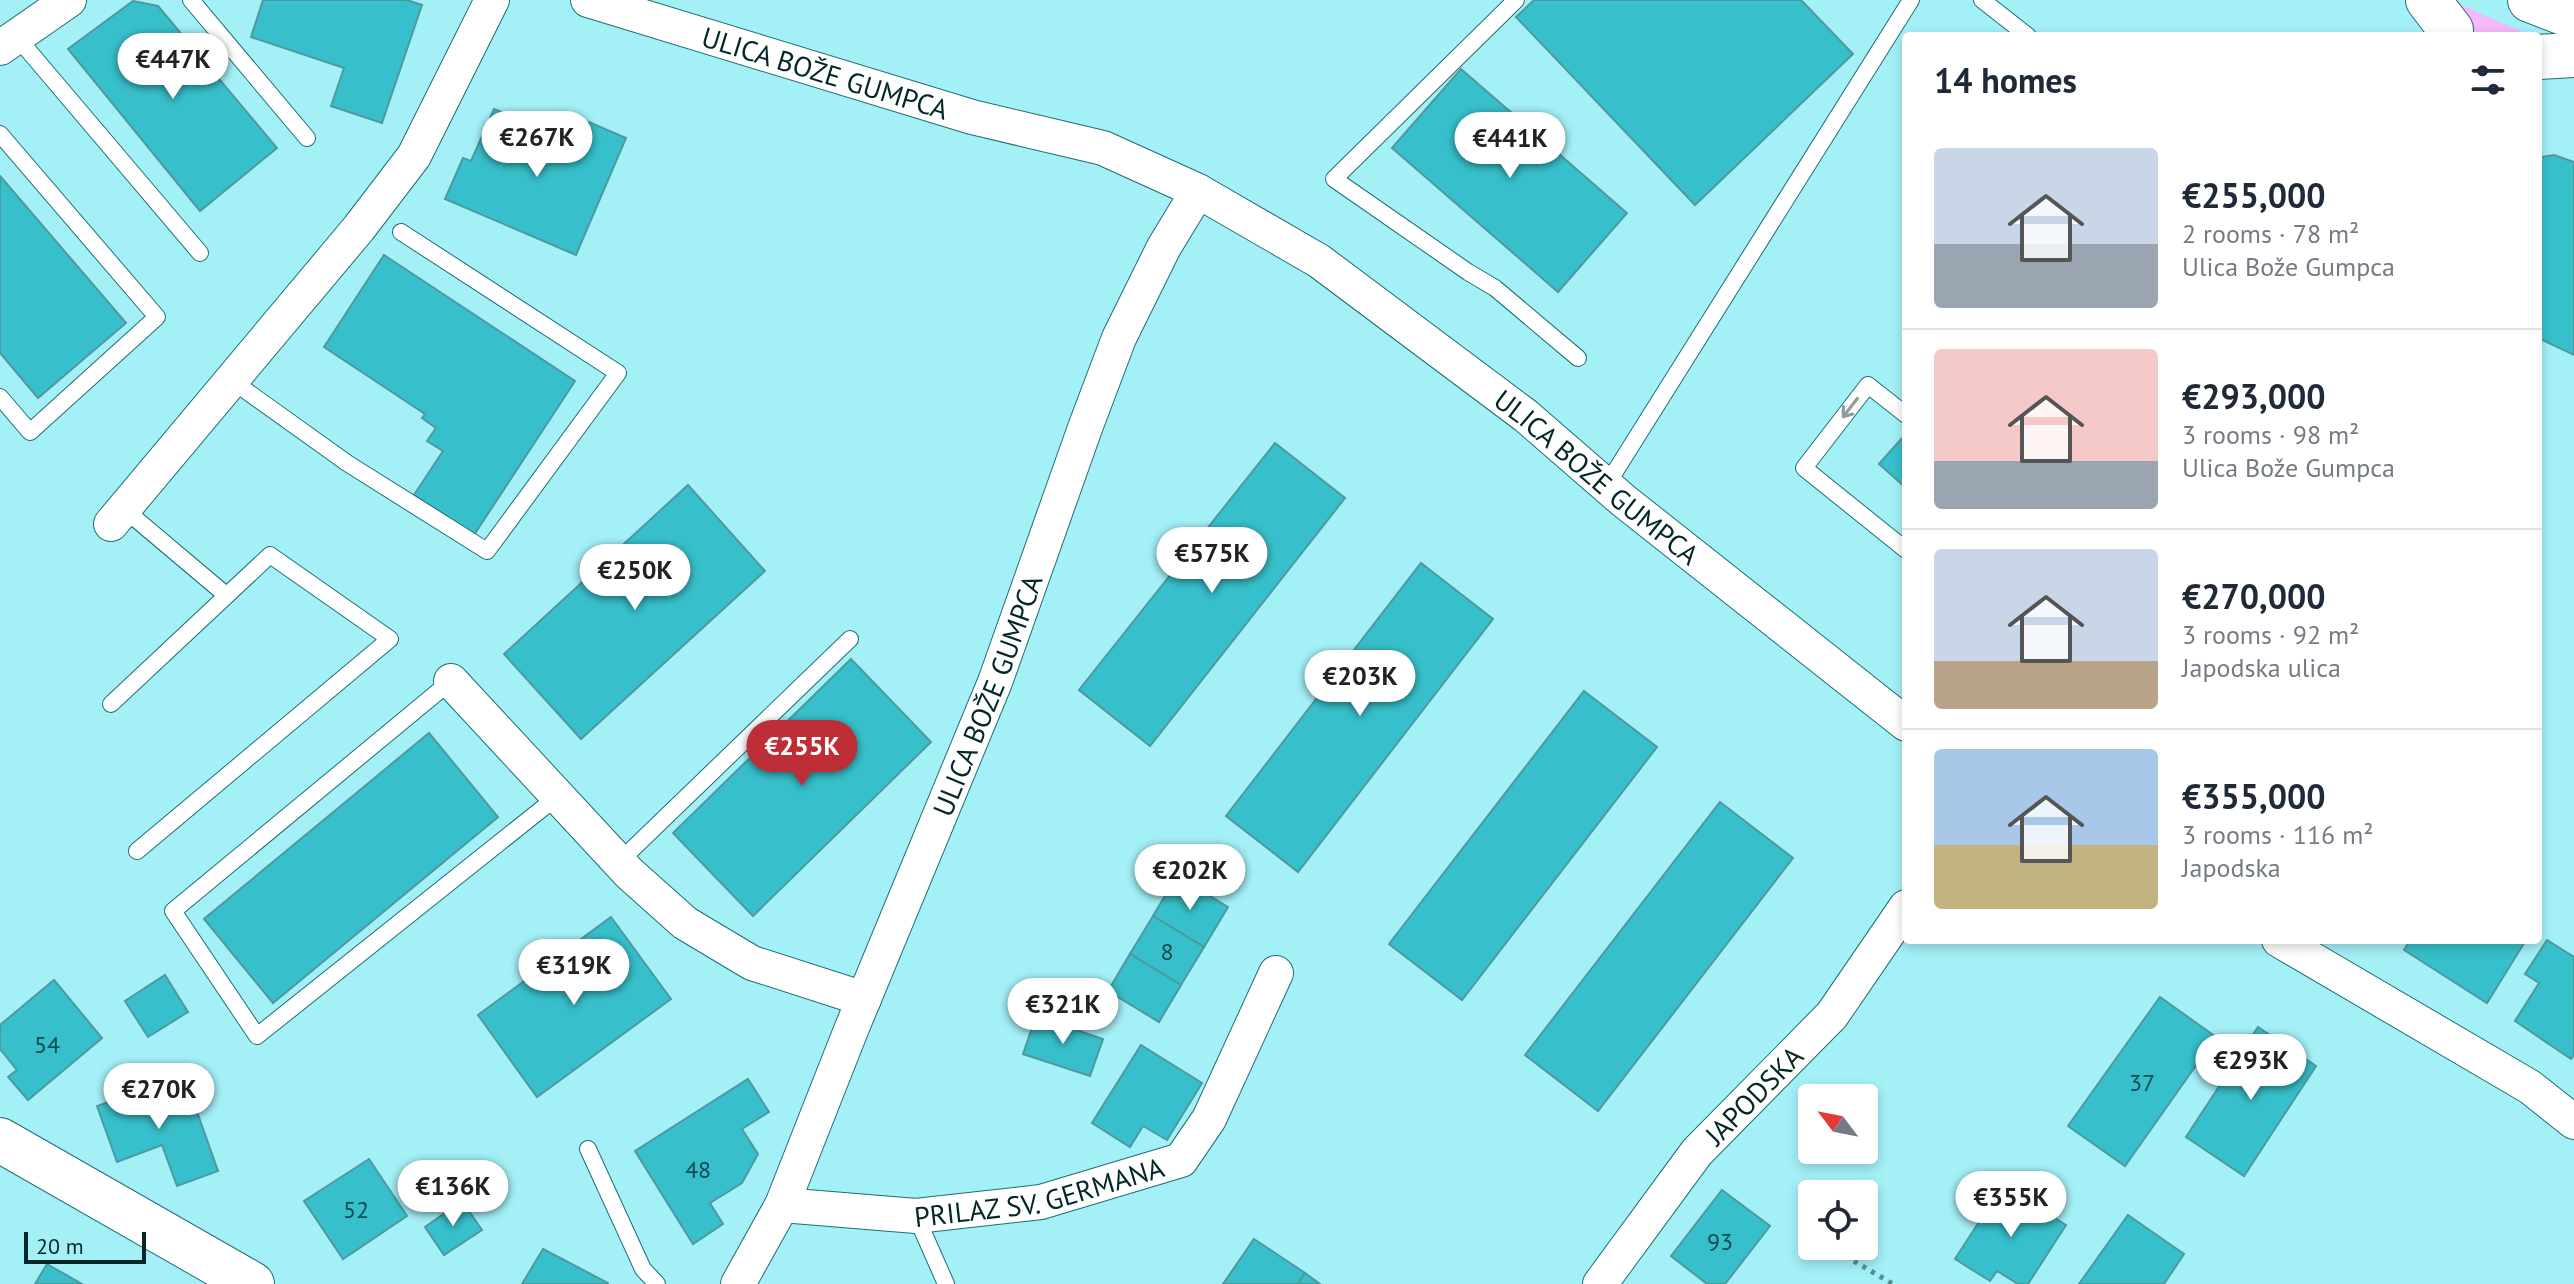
<!DOCTYPE html>
<meta charset="utf-8">
<style>
body{margin:0;font-family:"PT Sans",sans-serif;background:#f2f2f3;color:#1f2937;height:100vh;display:flex;flex-direction:column;font-size:30px;white-space:nowrap}
*{box-sizing:border-box;margin:0}
p{font-size:26px;color:#747a83}
.icon{flex:none;width:44px;height:44px;fill:none;stroke:currentColor;stroke-width:2;stroke-linecap:round;stroke-linejoin:round}
.map{position:relative;flex:1;overflow:hidden}
.drawer{position:absolute;left:1902px;top:32px;width:640px;height:912px;display:flex;flex-direction:column;background:#fff;border-radius:8px;box-shadow:0 4px 12px #0003}
.drawer>*{flex:none}
.needle{width:52px;rotate:302deg}
.fabs{position:absolute;left:1798px;top:1084px;display:grid;gap:16px}
.fabs a{display:grid;place-items:center;width:80px;height:80px;border-radius:8px;background:#fff;box-shadow:0 4px 12px #0003;font-size:40px}
.scale{position:absolute;left:24px;bottom:20px;width:122px;box-sizing:border-box;padding-left:8px;border:4px solid #052628;border-top:0;font-size:22px;line-height:28px;white-space:nowrap;color:#052628;-webkit-text-stroke:6px #a4f0f7;paint-order:stroke}
.price{position:absolute;translate:-50% -68px;padding:0 18px;border-radius:28px;background:#fff;color:#222;font-size:26px;line-height:52px;filter:drop-shadow(0 2px 4px #0008)}
.price::after{content:'';position:absolute;left:50%;top:48px;width:24px;height:18px;margin-left:-12px;background:inherit;clip-path:polygon(0 0,100% 0,50% 100%)}
.price.selected{background:#be2e36;color:#fff}
ul{padding:0;list-style:none}
li{display:flex;align-items:center;gap:24px;height:200px;padding:0 32px}
li+li{border-top:2px solid #e0e1e3}
li span{display:grid;place-items:center;flex:none;width:224px;height:160px;border-radius:8px;color:#555}
li>.icon{margin-inline-start:auto}
span .icon{width:96px;height:96px;fill:#fffc;stroke-width:1}
li b{font-size:34px}
h2{display:flex;justify-content:space-between;align-items:center;height:96px;padding:0 32px;font-size:34px}
.map>svg:first-child{display:block}
.green{fill:#f4b8fb}
.building{fill:#37c0cb;stroke:#4e99a0;stroke-width:2}
.lines{fill:none;stroke-linecap:round;stroke-linejoin:round}
.lane-casing{stroke:#1d6e74;stroke-width:18}
.street-casing{stroke:#1d6e74;stroke-width:36}
.secondary-casing{stroke:#1d6e74;stroke-width:46}
.path{stroke:#568d92;stroke-width:5;stroke-dasharray:4 6;stroke-linecap:butt}
.lane{stroke:#fff;stroke-width:16}
.street{stroke:#fff;stroke-width:34}
.secondary{stroke:#fff;stroke-width:44}
.oneway{stroke:#8e9d9e}
.labels{text-anchor:middle;dominant-baseline:central;stroke-width:6;stroke-linejoin:round;paint-order:stroke}
.number-label{font-size:24px;fill:#124c51}
.street-label{font-size:28px;fill:#052628;stroke:#a4f0f7}
</style>
<div class="map">
<svg width="2574" height="1284" viewBox="0 0 2574 1284">
<rect width="100%" height="100%" fill="#a4f0f7"/>
<!-- green -->
<path class="green" d="M2459 4 2532 36H2471Z"/>
<!-- building -->
<g class="building">
<path d="M263 0H407L422 5 382 123 331 106 344 68 251 37Z"/>
<path d="M1534 0H1801L1853 54 1695 205 1516 17Z"/>
<path d="M133 1 158 6 277 148 200 211 68 49Z"/>
<path d="M1461 69 1627 213 1558 292 1392 148Z"/>
<path d="M494 109 579 146 589 122 626 138 576 255 445 199 463 158 471 161Z"/>
<path d="M2554 155 2574 162V355L2538 338V161L2542 157Z"/>
<path d="M0 176 126 323 38 398 0 353Z"/>
<path d="M384 255 575 381 474 535 414 495 443 451 427 441 436 428 422 418 425 414 324 347Z"/>
<path d="M1904 436 1906 439V488L1879 464Z"/>
<path d="M1275 443 1345 498 1150 746 1079 690Z"/>
<path d="M688 485 765 571 581 739 504 654Z"/>
<path d="M1421 563 1493 619 1298 872 1226 816Z"/>
<path d="M851 659 931 742 753 916 673 833Z"/>
<path d="M1584 691 1657 747 1462 1000 1389 944Z"/>
<path d="M429 733 498 817 273 1003 204 919Z"/>
<path d="M1720 802 1793 858 1598 1111 1525 1055Z"/>
<path d="M1177 876 1228 907 1204 947 1153 916Z"/>
<path d="M1153 916 1204 947 1181 985 1130 954Z"/>
<path d="M611 917 671 999 537 1097 478 1015Z"/>
<path d="M2410 940H2526L2487 1003 2404 950Z"/>
<path d="M2547 940 2574 957V1055L2571 1059 2515 1021 2539 983 2525 974Z"/>
<path d="M1130 954 1181 985 1159 1022 1108 991Z"/>
<path d="M165 975 188 1012 148 1037 125 1001Z"/>
<path d="M54 980 102 1038 28 1100 8 1077 17 1070 0 1049V1025Z"/>
<path d="M2160 997 2216 1037 2125 1166 2068 1126Z"/>
<path d="M1036 1016 1103 1039 1090 1076 1023 1054Z"/>
<path d="M2258 1027 2316 1066 2244 1176 2186 1137Z"/>
<path d="M1141 1045 1202 1083 1167 1140 1143 1126 1130 1147 1092 1123Z"/>
<path d="M171 1079 183 1114 196 1109 218 1171 177 1186 162 1145 117 1162 97 1106Z"/>
<path d="M748 1079 769 1112 742 1129 758 1154 742 1183 710 1203 723 1224 693 1244 635 1151Z"/>
<path d="M369 1159 407 1216 343 1259 304 1201Z"/>
<path d="M2003 1185 2066 1225 2028 1284H2018L1997 1271 1990 1281 1955 1259Z"/>
<path d="M1722 1190 1770 1226 1725 1284H1707L1671 1256Z"/>
<path d="M462 1201 482 1230 444 1255 425 1227Z"/>
<path d="M2128 1215 2184 1254 2164 1284H2079Z"/>
<path d="M1254 1239 1305 1273 1298 1284H1223Z"/>
<path d="M543 1249 608 1283V1284H522Z"/>
<path d="M47 1264 82 1284H35Z"/>
<path d="M1305 1273 1320 1284H1298Z"/>
</g>
<g class="lines">
<!-- lane casing -->
<g class="lane-casing">
<g id="lane">
<path d="M191 0 307 138"/>
<path d="M1516 0 1334 179 1468 272 1495 288 1578 358"/>
<path d="M1982 0 2028 36"/>
<path d="M16 36 200 253"/>
<path d="M0 134 157 317 30 432 0 397"/>
<path d="M231 380 347 463 487 551 618 373 401 232"/>
<path d="M1906 415 1868 385 1804 468 1906 550"/>
<path d="M1606 486 1911 0"/>
<path d="M124 509 226 595"/>
<path d="M451 681 173 911 257 1036 558 796"/>
<path d="M111 704 270 555 390 639 137 851"/>
<path d="M619 862 850 639"/>
<path d="M588 1149 643 1269 657 1284"/>
<path d="M916 1216 946 1284"/>
</g>
</g>
<!-- street casing -->
<g class="street-casing">
<g id="street">
<path id="s1" d="M588 0 972 117 1103 148 1198 191 1319 261 1526 416 1624 501 1906 724"/>
<path d="M0 48 69 0"/>
<path d="M111 524 359 228 414 156 492 0"/>
<path d="M451 681 629 873 685 923 752 963 864 999"/>
<path d="M2279 940 2530 1087 2574 1122"/>
<path id="s2" d="M782 1205 916 1216 1041 1202 1181 1160 1209 1119 1276 973"/>
<path id="s3" d="M738 1284 782 1205 851 1030 995 682 1085 428 1119 338 1164 247 1198 191"/>
<path id="s4" d="M1600 1284 1697 1152 1832 1015 1906 907"/>
</g>
</g>
<!-- secondary casing -->
<g class="secondary-casing">
<g id="secondary">
<path d="M2428 0 2451 30V36"/>
<path d="M2530 0 2574 17"/>
<path d="M2538 57 2574 55"/>
<path d="M0 1140 252 1284"/>
</g>
</g>
<!-- path -->
<path class="path" d="M1828 1246 1893 1284"/>
<!-- lane -->
<use href="#lane" class="lane"/>
<!-- street -->
<use href="#street" class="street"/>
<!-- secondary -->
<use href="#secondary" class="secondary"/>
</g>
<!-- one-way arrows -->
<defs><path id="oneway-shaft" d="M-6 0H5M1.5-3L5.5 0L1.5 3" fill="none" stroke-width="1.6" stroke-linecap="round" stroke-linejoin="round" transform="scale(2)"/></defs>
<use class="oneway" href="#oneway-shaft" transform="translate(1850 408) rotate(128)"/>
<g class="labels">
<!-- number labels -->
<g class="number-label">
<text x="1167" y="951">8</text>
<text x="47" y="1044">54</text>
<text x="2142" y="1082">37</text>
<text x="698" y="1169">48</text>
<text x="356" y="1209">52</text>
<text x="1720" y="1241">93</text>
</g>
<!-- street labels -->
<g class="street-label">
<text stroke="none"><textPath href="#s1" startOffset="248">ULICA BOŽE GUMPCA</textPath></text>
<text stroke="none"><textPath href="#s1" startOffset="1132">ULICA BOŽE GUMPCA</textPath></text>
<text stroke="none"><textPath href="#s3" startOffset="640">ULICA BOŽE GUMPCA</textPath></text>
<text stroke="none"><textPath href="#s4" startOffset="244">JAPODSKA</textPath></text>
<text stroke="none"><textPath href="#s2" startOffset="260">PRILAZ SV. GERMANA</textPath></text>
</g>
</g>
</svg>
<div class="fabs">
<a><svg class="needle" viewBox="-14 -14 28 28"><path d="M0-13l5 13h-10z" fill="#e53935"/><path d="M0 13l5-13h-10z" fill="#747a83"/></svg></a>
<a><svg class="icon" aria-label="locate" viewBox="0 0 24 24"><circle cx="12" cy="12" r="6"/><path d="M12 2v4M12 18v4M2 12h4M18 12h4"/></svg></a>
</div>
<div class="scale">20 m</div>
<b class="price" style="left:173px;top:101px">€447K</b>
<b class="price" style="left:537px;top:179px">€267K</b>
<b class="price" style="left:1510px;top:180px">€441K</b>
<b class="price" style="left:1212px;top:595px">€575K</b>
<b class="price" style="left:635px;top:612px">€250K</b>
<b class="price" style="left:1360px;top:718px">€203K</b>
<b class="price selected" style="left:802px;top:788px">€255K</b>
<b class="price" style="left:1190px;top:912px">€202K</b>
<b class="price" style="left:574px;top:1007px">€319K</b>
<b class="price" style="left:1063px;top:1046px">€321K</b>
<b class="price" style="left:2251px;top:1102px">€293K</b>
<b class="price" style="left:159px;top:1131px">€270K</b>
<b class="price" style="left:453px;top:1228px">€136K</b>
<b class="price" style="left:2011px;top:1239px">€355K</b>
<section class="drawer">
<h2>14 homes<svg class="icon" aria-label="filters" viewBox="0 0 24 24"><path d="M4 7h16M4 17h16"/><circle cx="9" cy="7" r="2"/><circle cx="15" cy="17" r="2"/></svg></h2>
<ul>
<li><span style="background:linear-gradient(#c9d6e8 60%,#9aa5b1 0)"><svg class="icon" aria-label="home" viewBox="0 0 24 24"><path d="M3 11l9-7 9 7M6 9v11h12V9"/></svg></span><div><b>€255,000</b><p>2 rooms · 78 m²</p><p>Ulica Bože Gumpca</p></div></li>
<li><span style="background:linear-gradient(#f6c9c9 70%,#9aa5b1 0)"><svg class="icon" aria-label="home" viewBox="0 0 24 24"><path d="M3 11l9-7 9 7M6 9v11h12V9"/></svg></span><div><b>€293,000</b><p>3 rooms · 98 m²</p><p>Ulica Bože Gumpca</p></div></li>
<li><span style="background:linear-gradient(#c9d6e8 70%,#b9a48a 0)"><svg class="icon" aria-label="home" viewBox="0 0 24 24"><path d="M3 11l9-7 9 7M6 9v11h12V9"/></svg></span><div><b>€270,000</b><p>3 rooms · 92 m²</p><p>Japodska ulica</p></div></li>
<li><span style="background:linear-gradient(#a9c7e8 60%,#c2b280 0)"><svg class="icon" aria-label="home" viewBox="0 0 24 24"><path d="M3 11l9-7 9 7M6 9v11h12V9"/></svg></span><div><b>€355,000</b><p>3 rooms · 116 m²</p><p>Japodska</p></div></li>
</ul>
</section>
</div>
